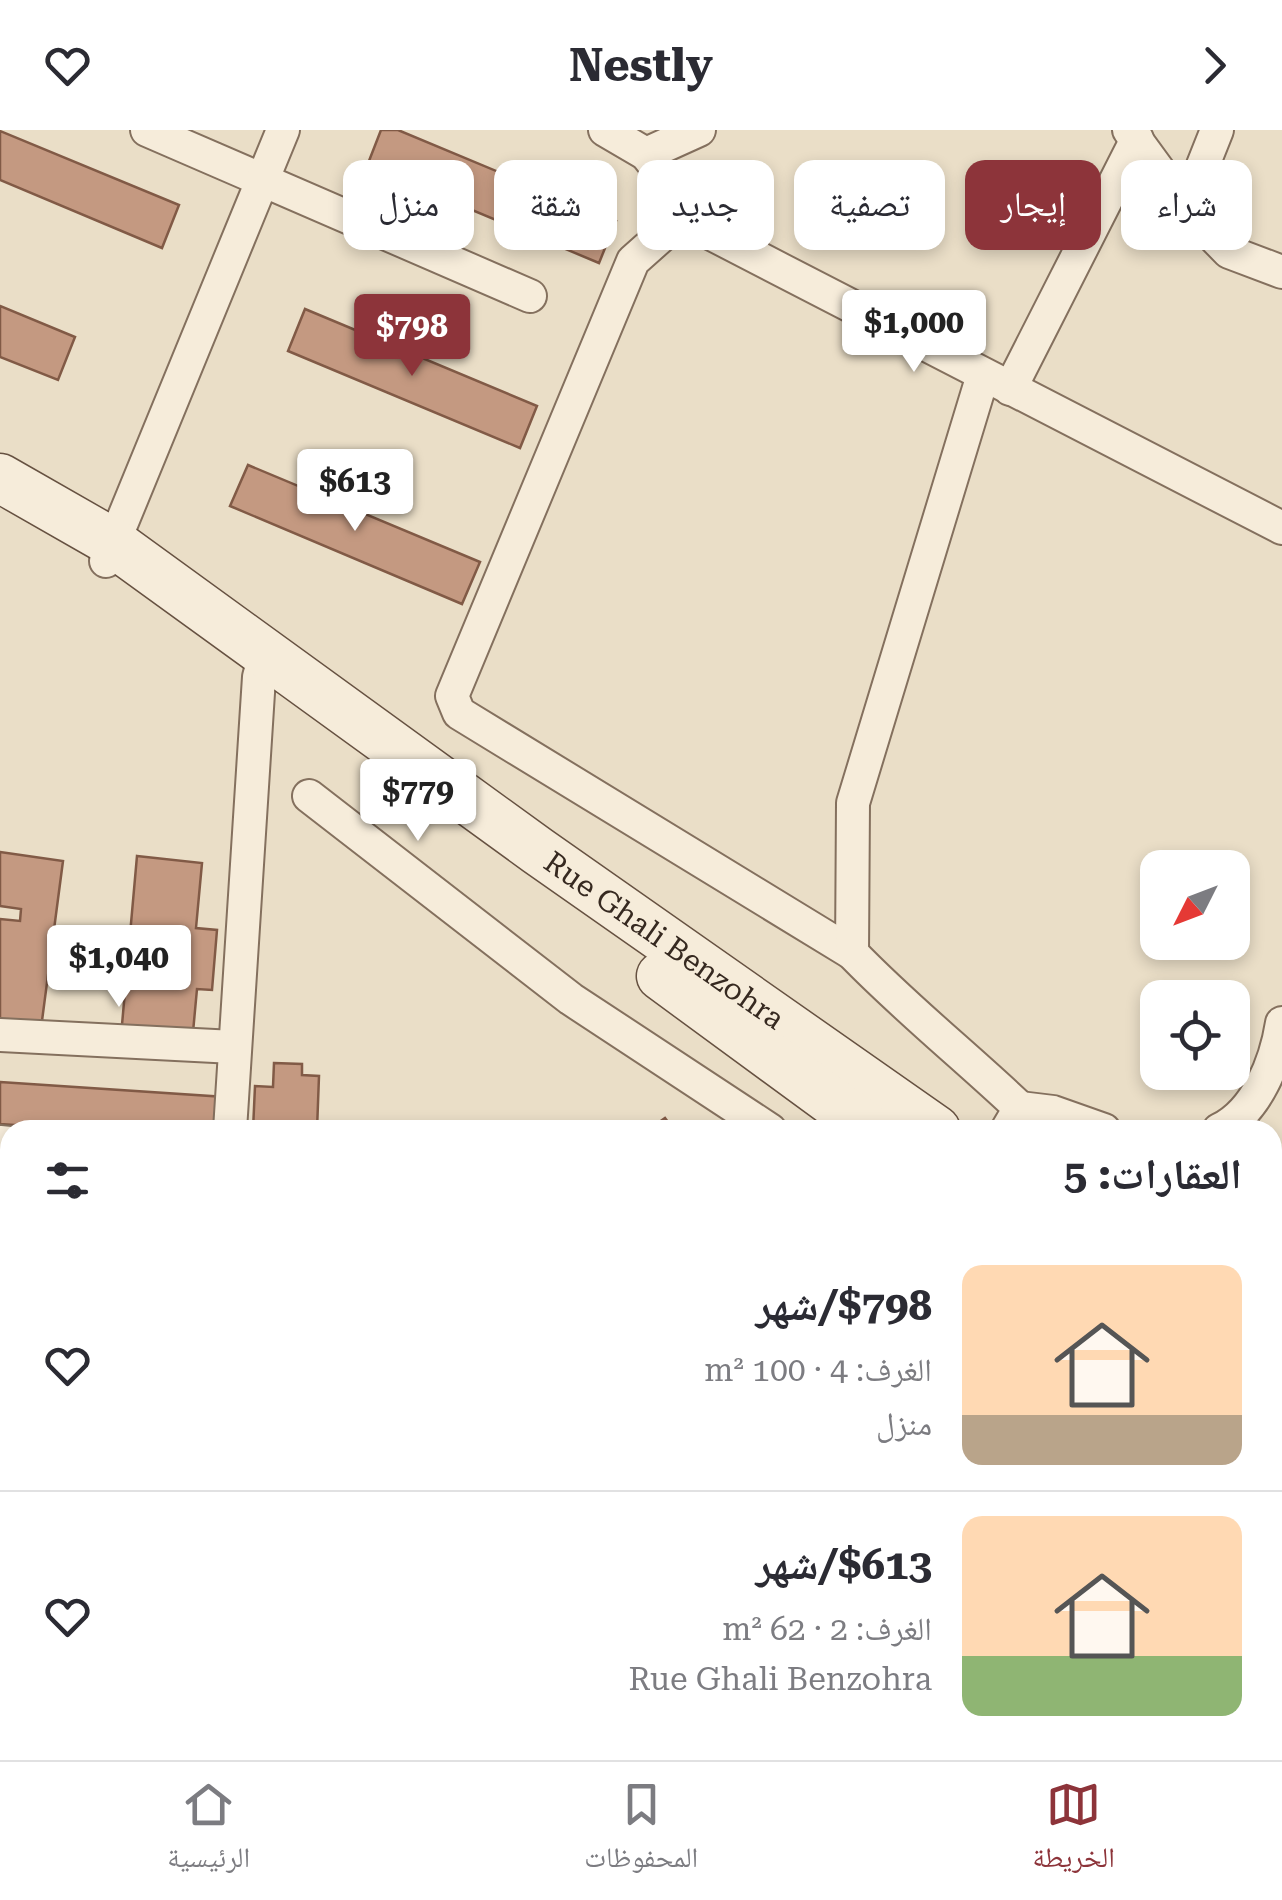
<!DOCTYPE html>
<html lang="ar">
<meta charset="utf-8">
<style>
body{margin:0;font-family:"Roboto Serif","Noto Naskh Arabic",serif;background:#f2f2f3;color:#2b2b33;direction:rtl;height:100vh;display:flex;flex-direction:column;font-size:38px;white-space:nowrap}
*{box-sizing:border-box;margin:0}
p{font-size:32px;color:#7c7c81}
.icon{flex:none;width:55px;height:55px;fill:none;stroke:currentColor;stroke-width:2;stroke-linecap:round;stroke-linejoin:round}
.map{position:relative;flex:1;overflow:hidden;direction:ltr}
.side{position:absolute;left:0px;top:990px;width:1282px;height:640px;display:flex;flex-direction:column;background:#fff;border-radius:30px 30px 0 0;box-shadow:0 5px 15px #0003;direction:rtl}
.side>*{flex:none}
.guide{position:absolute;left:30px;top:30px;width:1222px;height:90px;direction:rtl;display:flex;gap:20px}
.needle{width:65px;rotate:228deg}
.tools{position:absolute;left:1140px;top:720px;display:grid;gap:20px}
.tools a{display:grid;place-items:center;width:110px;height:110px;border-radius:20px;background:#fff;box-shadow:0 5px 15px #0003;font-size:50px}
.price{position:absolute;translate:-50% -85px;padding:0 22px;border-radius:10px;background:#fff;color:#222;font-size:32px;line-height:65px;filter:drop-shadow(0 2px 5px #0008)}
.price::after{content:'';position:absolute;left:50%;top:60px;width:30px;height:22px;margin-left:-15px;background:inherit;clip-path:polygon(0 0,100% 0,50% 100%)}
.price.active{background:#8d343a;color:#fff}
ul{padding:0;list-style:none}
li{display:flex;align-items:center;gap:30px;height:250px;padding:0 40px}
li+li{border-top:2px solid #e1e1e2}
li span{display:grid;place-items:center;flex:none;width:280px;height:200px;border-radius:20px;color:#555}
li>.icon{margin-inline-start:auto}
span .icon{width:120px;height:120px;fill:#fffc;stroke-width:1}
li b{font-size:42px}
h2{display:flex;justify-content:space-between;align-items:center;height:120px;padding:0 40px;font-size:42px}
.tag{padding:0 35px;border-radius:20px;background:#fff;box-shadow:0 5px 15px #0003;font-size:35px;line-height:90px}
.tag.active{background:#8d343a;color:#fff}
header{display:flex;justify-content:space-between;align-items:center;height:130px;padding:0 40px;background:#fff;font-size:45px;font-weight:700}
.tabs{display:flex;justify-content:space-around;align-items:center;height:140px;border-top:2px solid #e1e1e2;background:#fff;font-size:28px;color:#7c7c81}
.tabs a{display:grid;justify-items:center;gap:5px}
.tabs .active{color:#8d343a}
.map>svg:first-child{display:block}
.cemetery{fill:#bbbd9a}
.building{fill:#c49981;stroke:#815a46;stroke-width:2.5}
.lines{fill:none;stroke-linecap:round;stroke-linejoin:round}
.service-casing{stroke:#84705e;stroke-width:21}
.minor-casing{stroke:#84705e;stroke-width:36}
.secondary-casing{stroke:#665141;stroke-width:51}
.service{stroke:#f6ecda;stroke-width:18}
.minor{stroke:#f6ecda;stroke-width:32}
.secondary{stroke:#f6ecda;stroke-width:48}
.labels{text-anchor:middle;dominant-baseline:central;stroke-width:8;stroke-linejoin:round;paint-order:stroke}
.street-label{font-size:30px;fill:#362920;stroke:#f2e8d6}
</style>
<header><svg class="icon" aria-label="forward" viewBox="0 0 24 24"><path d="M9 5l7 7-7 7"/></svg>Nestly<svg class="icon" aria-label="heart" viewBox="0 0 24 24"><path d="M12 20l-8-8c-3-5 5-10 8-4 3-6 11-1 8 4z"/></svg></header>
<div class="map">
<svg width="1282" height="1630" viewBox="0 0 1282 1630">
<rect width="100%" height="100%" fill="#eadec7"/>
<!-- cemetery -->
<path class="cemetery" d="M1282 1588V1630H1217L1233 1620H1272L1273 1594Z"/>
<!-- building -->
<g class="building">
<path d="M381 0H398L616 91 599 133 367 36Z"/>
<path d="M0 1 179 75 162 118 0 50Z"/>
<path d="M0 176 75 207 58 250 0 227Z"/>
<path d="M305 179 537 276 520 318 288 221Z"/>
<path d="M248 335 480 432 462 474 230 376Z"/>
<path d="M0 722 63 731 40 906 0 901V789L20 791 21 779 0 776Z"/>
<path d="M137 726 202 733 196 798 217 800 212 860 197 859 192 913 121 906Z"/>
<path d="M274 933 302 934V945L319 946 317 1000H253L255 956 273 957Z"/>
<path d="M0 952 225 967 222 1000H87L0 994Z"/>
<path d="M665 988 674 1000H648Z"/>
<path d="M0 1053H10V1107L0 1106Z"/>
<rect x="0" y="1121" width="10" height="112"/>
<path d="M468 1620H477L489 1630H459Z"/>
<path d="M523 1620H570L572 1621 565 1630H536Z"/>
<path d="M643 1620H747L760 1630H656Z"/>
<path d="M848 1620H962L948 1630H856Z"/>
</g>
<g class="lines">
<!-- service casing -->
<g class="service-casing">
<g id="service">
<path d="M0 1608H10"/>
<path d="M96 1630 97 1620"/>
</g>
</g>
<!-- minor casing -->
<g class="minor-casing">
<g id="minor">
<path d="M147 0 530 166"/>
<path d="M605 0 646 24 706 101 1282 398"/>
<path d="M1129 0 1186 78 1229 122 1282 142"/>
<path d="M646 24 699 0"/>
<path d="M1186 78 1217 0"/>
<path d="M687 83 633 131 452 566 459 583 852 823"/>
<path d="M983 245 853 673 852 823C905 878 964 925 1020 978L1007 1000"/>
<path d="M1010 259 1137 9"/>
<path d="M106 431 283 0"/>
<path d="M309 666 571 869 770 1000"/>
<path d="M0 905 234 917"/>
<path d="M1020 978 1053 982 1104 1000"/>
<path d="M230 1000 259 547 266 520"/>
<path d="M1219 1000C1257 982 1276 931 1282 893"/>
<path d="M0 1012 10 1013"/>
<path d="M0 1234 10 1235"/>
<path d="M0 1349 10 1350"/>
<path d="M622 1620 635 1630"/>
<path d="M783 1620 796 1630"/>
<path d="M200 1630V1620"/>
<path d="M995 1630 1010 1620"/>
</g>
</g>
<!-- secondary casing -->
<g class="secondary-casing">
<g id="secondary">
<path id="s1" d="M0 348 112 412 538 721 936 1000"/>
<path d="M661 846 871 1000"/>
<path d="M1272 1266 1282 1274"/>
<path d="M1272 1524 1282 1517"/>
<path d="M1136 1630 1149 1620"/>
</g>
</g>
<!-- service -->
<use href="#service" class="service"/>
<!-- minor -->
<use href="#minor" class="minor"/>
<!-- secondary -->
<use href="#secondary" class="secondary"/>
</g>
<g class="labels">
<!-- street labels -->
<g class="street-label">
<text stroke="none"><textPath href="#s1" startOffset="810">Rue Ghali Benzohra</textPath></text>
</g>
</g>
</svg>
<div class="tools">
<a><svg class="needle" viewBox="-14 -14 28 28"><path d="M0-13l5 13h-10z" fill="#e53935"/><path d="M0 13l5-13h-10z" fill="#7c7c81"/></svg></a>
<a><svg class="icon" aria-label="locate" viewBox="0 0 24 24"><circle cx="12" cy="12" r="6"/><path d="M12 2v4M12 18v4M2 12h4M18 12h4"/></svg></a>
</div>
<b class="price" style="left:914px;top:245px">$1,000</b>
<b class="price active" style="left:412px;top:249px">$798</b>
<b class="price" style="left:355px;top:404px">$613</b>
<b class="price" style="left:418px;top:714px">$779</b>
<b class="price" style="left:119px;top:880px">$1,040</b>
<div class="guide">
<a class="tag">شراء</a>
<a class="tag active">إيجار</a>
<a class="tag">تصفية</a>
<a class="tag">جديد</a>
<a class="tag">شقة</a>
<a class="tag">منزل</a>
</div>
<section class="side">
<h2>العقارات: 5<svg class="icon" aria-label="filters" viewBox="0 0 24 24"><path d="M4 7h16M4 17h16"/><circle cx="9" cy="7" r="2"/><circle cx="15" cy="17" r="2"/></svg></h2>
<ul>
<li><span style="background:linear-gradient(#ffd9b3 75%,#b9a48a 0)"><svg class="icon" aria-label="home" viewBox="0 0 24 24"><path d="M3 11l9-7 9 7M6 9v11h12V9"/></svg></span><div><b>$798/شهر</b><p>الغرف: 4 · 100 m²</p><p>منزل</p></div><svg class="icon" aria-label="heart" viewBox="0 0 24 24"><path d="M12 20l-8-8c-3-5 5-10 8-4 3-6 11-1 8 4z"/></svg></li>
<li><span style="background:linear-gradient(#ffd9b3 70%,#8fb573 0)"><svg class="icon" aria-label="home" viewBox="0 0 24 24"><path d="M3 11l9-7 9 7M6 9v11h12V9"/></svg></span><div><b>$613/شهر</b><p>الغرف: 2 · 62 m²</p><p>Rue Ghali Benzohra</p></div><svg class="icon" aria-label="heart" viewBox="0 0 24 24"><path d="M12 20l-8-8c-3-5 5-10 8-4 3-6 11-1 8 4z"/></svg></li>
</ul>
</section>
</div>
<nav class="tabs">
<a class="active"><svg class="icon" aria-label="map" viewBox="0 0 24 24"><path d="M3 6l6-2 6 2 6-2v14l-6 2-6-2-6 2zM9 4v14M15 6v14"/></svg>الخريطة</a>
<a><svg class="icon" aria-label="saved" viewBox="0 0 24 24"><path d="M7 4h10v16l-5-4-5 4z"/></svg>المحفوظات</a>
<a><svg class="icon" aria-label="home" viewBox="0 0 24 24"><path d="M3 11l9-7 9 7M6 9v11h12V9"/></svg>الرئيسية</a>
</nav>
